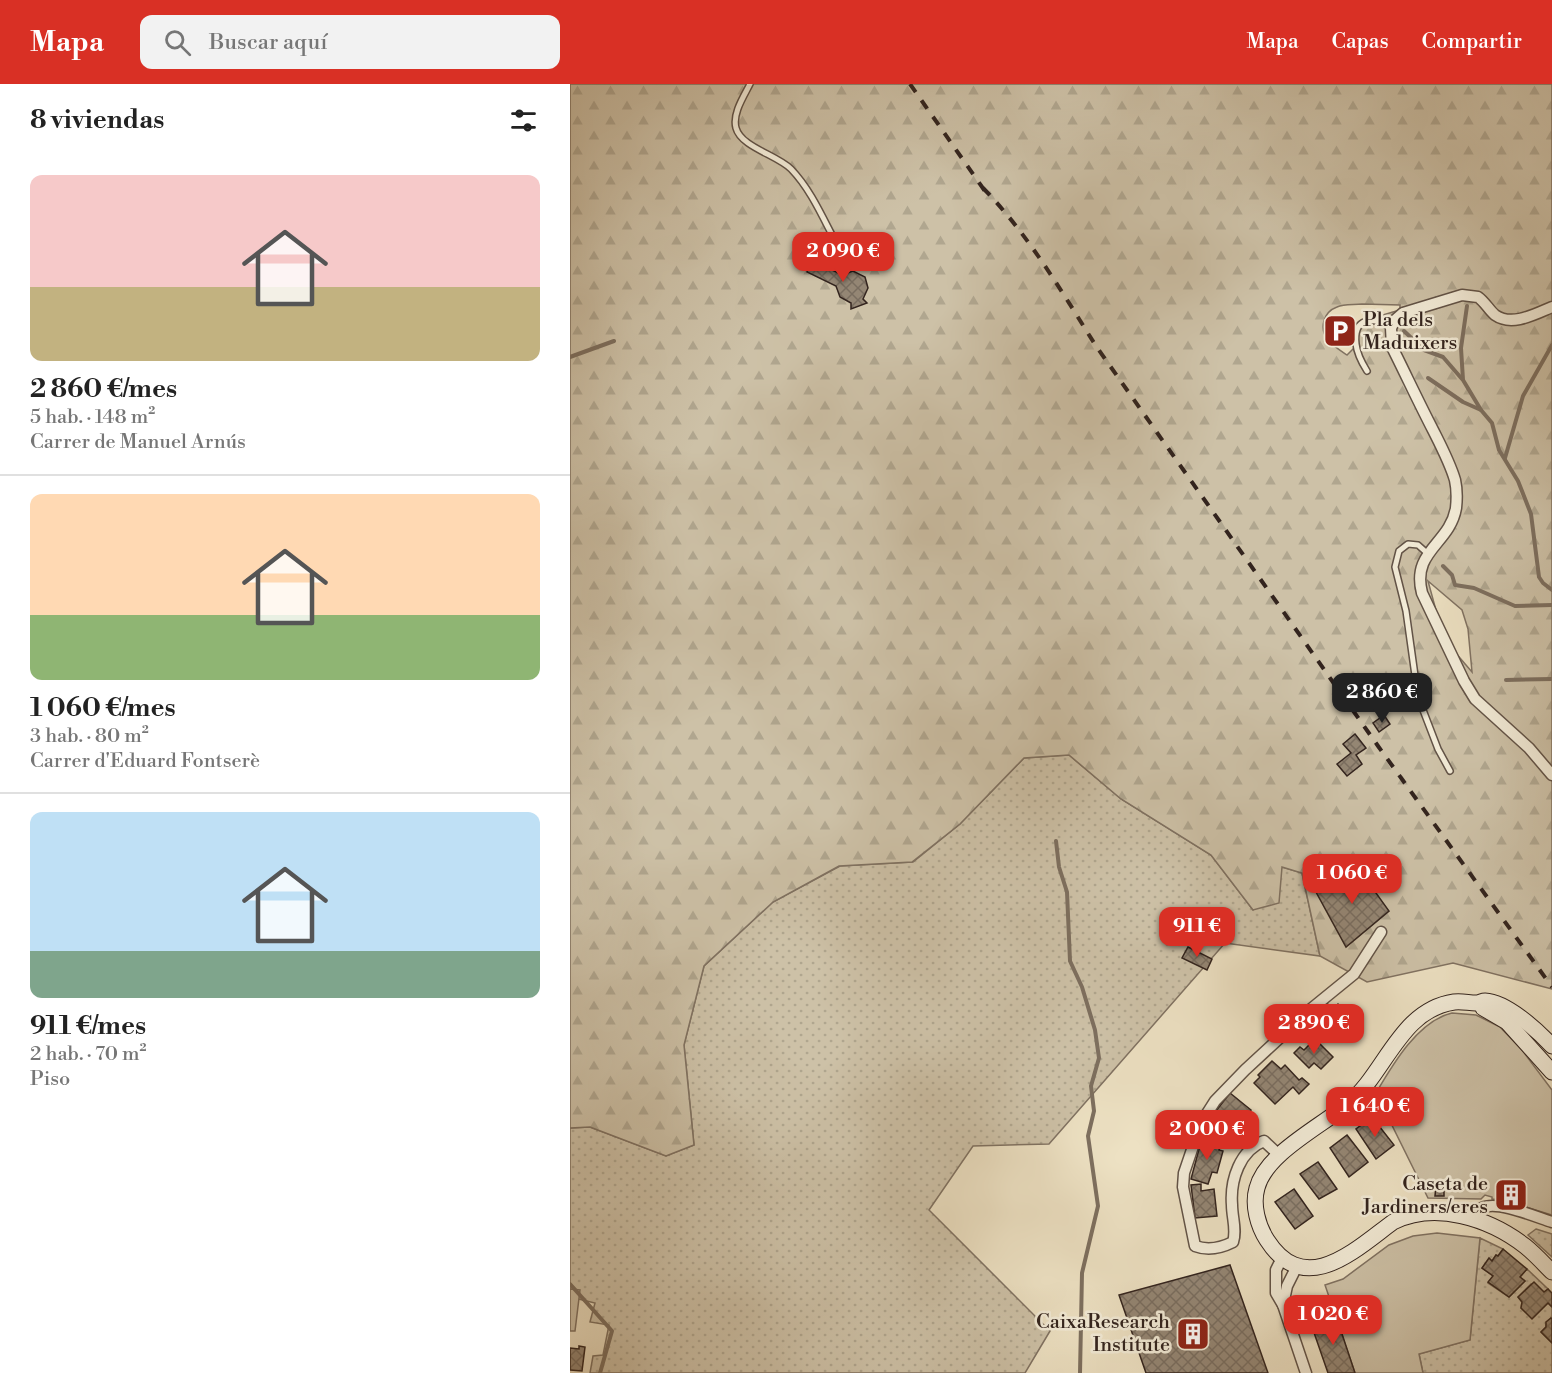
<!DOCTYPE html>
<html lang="es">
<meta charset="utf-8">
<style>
body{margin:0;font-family:"Libre Bodoni",serif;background:#f2f2f2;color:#222;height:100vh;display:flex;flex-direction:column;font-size:22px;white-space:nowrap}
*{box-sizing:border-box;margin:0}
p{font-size:20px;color:#767676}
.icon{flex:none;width:33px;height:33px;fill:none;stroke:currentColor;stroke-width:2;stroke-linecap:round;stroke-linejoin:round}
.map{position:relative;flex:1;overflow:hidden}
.side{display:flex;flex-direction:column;background:#fff;width:570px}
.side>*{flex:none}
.price{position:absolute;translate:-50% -51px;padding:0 14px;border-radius:12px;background:#d93025;color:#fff;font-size:20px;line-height:39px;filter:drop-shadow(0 2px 3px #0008)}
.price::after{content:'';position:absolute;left:50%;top:36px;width:18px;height:14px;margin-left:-9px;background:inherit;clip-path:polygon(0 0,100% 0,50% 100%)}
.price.active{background:#222;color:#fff}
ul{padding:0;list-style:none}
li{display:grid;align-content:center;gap:12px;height:318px;padding:0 30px}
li+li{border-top:2px solid #e0e0e0}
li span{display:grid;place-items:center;height:186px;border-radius:12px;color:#555}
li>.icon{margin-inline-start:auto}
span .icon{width:108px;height:108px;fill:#fffc;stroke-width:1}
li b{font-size:26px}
h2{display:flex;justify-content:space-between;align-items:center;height:72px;padding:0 30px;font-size:26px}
header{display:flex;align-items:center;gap:36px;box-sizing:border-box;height:84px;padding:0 30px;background:#d93025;color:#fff}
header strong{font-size:28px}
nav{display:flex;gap:33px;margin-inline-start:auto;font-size:21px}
.search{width:420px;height:54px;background:#f2f2f2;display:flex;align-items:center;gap:15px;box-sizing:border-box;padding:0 21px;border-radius:12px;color:#767676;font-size:22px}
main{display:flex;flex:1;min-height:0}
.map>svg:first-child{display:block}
.grass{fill:url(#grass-dots);stroke:#807262;stroke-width:1.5}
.forest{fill:url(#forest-firs);stroke:#807262;stroke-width:1.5;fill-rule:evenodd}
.park{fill:#cdc1a7;stroke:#807262;stroke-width:1.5}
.water{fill:url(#water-waves);stroke:#7d6f5f;stroke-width:1.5}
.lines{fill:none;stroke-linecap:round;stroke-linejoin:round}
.stream{stroke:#7d6f5f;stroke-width:4}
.building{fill:url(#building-cross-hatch);stroke:#33241e;stroke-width:1.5}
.lane-casing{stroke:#625347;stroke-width:8}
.street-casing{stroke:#625347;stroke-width:13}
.secondary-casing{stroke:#33241e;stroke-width:17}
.lane{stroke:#f3ecd8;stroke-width:5}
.street{stroke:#f3ecd8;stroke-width:10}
.secondary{stroke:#f3ecd8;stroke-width:15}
.rail{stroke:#33241e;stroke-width:4;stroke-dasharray:10 10;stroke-linecap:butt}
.labels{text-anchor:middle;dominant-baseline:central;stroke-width:5;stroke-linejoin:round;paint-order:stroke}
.poi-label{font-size:20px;fill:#33241e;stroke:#f3ecd8;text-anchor:end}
</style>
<header>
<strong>Mapa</strong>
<div class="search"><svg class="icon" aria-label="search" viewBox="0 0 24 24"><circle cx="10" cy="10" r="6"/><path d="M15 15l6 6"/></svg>Buscar aquí</div>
<nav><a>Mapa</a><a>Capas</a><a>Compartir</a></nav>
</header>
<main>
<section class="side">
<h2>8 viviendas<svg class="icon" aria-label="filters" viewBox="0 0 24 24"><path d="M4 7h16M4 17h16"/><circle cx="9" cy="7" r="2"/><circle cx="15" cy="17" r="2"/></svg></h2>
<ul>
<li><span style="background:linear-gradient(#f6c9c9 60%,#c2b280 0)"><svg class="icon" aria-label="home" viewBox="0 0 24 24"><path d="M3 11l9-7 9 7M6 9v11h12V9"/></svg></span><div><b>2 860 €/mes</b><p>5 hab. · 148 m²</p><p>Carrer de Manuel Arnús</p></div></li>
<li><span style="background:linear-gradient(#ffd9b3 65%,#8fb573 0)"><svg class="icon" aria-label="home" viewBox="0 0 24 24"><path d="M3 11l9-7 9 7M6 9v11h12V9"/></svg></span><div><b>1 060 €/mes</b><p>3 hab. · 80 m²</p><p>Carrer d'Eduard Fontserè</p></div></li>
<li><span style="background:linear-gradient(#bfe0f5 75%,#7fa58c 0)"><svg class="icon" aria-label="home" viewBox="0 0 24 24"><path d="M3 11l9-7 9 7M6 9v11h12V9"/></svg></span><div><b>911 €/mes</b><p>2 hab. · 70 m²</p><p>Piso</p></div></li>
</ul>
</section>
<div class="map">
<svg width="982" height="1289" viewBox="0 0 982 1289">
<defs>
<pattern id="grass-dots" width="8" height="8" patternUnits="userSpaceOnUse" patternTransform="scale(1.5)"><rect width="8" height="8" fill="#cdc1a7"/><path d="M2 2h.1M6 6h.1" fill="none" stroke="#b0a68f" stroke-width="1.8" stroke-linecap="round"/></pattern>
<pattern id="forest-firs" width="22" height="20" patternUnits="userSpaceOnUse" patternTransform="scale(1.5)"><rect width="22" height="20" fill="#cdc1a7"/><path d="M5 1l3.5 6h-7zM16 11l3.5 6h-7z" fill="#b0a68f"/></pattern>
<pattern id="water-waves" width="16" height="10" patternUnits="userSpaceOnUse" patternTransform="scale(1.5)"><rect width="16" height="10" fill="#aea18b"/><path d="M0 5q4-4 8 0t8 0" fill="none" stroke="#8e8371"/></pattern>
<pattern id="building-cross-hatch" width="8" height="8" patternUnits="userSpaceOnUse" patternTransform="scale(1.5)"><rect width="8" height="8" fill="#948674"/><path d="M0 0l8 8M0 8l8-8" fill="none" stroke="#796d5f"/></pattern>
</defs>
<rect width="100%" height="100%" fill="#ede1c3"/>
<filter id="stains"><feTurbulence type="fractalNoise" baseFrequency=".00333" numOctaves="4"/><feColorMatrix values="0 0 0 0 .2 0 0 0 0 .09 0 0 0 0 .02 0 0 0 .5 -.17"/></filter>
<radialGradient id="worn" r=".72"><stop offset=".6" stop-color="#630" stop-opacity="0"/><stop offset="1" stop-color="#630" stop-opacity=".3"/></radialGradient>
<!-- grass -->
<g class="grass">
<path d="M499 671 551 715 641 771 683 826 712 783 732 789 750 872 655 859 479 1060 403 1062 359 1126 480 1247 455 1289H20L23 1272 33 1271 39 1241 20 1238 25 1219 0 1213V1044L20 1043 96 1072 124 1061 114 961 134 882 203 818 270 782 343 778 390 740 454 674Z"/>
<path d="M966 1145 982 1150V1173L958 1151Z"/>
<path d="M910 1154 933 1165 928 1172 926 1171 922 1177 919 1175 912 1184 923 1192 918 1199 939 1213 955 1197 950 1193 957 1185 978 1205 974 1208 961 1200 948 1213 952 1218 951 1224 962 1234 978 1219 982 1223V1235L981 1234 976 1238V1243L971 1248 982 1259V1289H853L849 1270 900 1256Z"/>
</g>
<!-- forest -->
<path class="forest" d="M0 0H982V905L883 879 797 898 750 872 732 789 712 783 709 819 683 826 641 771 551 715 499 671 454 674 390 740 342 778 269 782 203 818 134 882 114 961 124 1061 96 1072 20 1043 0 1044ZM792 220 830 221V226C808 233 785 234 786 262L777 271C771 267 763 262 758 256 749 245 753 228 767 223 774 220 783 221 792 220ZM858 497 892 526 898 545 902 588 884 567 867 530Z"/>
<!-- park -->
<g class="park">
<path d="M882 929 906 931 930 943 952 966 982 1006V1131L932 1116 922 1115V1113L915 1111 911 1115 858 1114 806 1009C823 980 848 937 882 929Z"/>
<path d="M867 1149 910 1154 900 1256 849 1270 853 1289H785L755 1201 773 1195 819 1161 843 1152Z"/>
<path d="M0 1205 10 1206 5 1247H0Z"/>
</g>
<!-- water -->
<path class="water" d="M759 1215 762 1224 748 1229 745 1219Z"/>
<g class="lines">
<!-- stream -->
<g class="stream">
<path d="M897 222 891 264 893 296 911 326 922 339 929 366 948 397 961 430 969 493 973 499 982 506"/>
<path d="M834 247 854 266 873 273 892 295"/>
<path d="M0 273 44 257"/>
<path d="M858 294 893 318 911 326"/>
<path d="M935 374 953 312 982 261"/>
<path d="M873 482 882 491 885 501 904 504 945 522 982 521"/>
<path d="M936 596 982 595"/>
<path d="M486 757 489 783 497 808 500 877 512 903 525 946 529 974 521 1002 524 1027 518 1052 528 1122 512 1189 510 1289"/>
<path d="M0 1200 42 1247 30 1289"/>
</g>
</g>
<!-- building -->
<g class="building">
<path d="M242 176 272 191 283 187 295 193 298 204 293 215 297 219 281 225V219L270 213 266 202 237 188Z"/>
<path d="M814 631 820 640 809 648 803 639Z"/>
<path d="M785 650 796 664 786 671 792 680 777 692 767 680 781 669 773 660Z"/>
<path d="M788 784 819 827 776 863 746 808Z"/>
<path d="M618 863 642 875 637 886 612 874Z"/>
<path d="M754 917 764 925 768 920 780 930 777 934 790 944 782 953 778 950 773 956 754 941 761 933 754 927 741 942 737 939Z"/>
<path d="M745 955 763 973 751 985 744 979 739 984 724 969 730 963 734 966Z"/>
<path d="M702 977 711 985 715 981 729 996 732 994 739 1000 729 1010 723 1003 705 1020 684 999 690 993 688 991Z"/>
<path d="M660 1009 681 1026 672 1037 676 1041 667 1053 642 1032Z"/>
<path d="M802 1033 824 1061 806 1075 786 1045Z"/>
<path d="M777 1051 798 1078 779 1093 760 1064Z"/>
<path d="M632 1054 651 1059 649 1066 653 1067 647 1089 642 1088 638 1100 621 1095Z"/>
<path d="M748 1078 767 1105 749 1115 730 1090Z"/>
<path d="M631 1100V1107L644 1105 647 1132 625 1134 621 1101Z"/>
<path d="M941 1101 948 1104 942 1119 934 1116Z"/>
<path d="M866 1102 874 1106V1112H865Z"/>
<path d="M724 1105 743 1132 725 1145 705 1118Z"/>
<path d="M933 1165 957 1185 950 1193 955 1197 939 1213 918 1198 923 1192 912 1184 919 1174 922 1177 926 1171 928 1172Z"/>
<path d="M660 1181 698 1289H576L549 1211Z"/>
<path d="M964 1198 974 1208 978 1205 982 1209V1223L978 1219 962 1235 951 1224 952 1218 948 1213Z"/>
<path d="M766 1232 785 1289H758L741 1240Z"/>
<path d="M981 1234 982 1235V1259L971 1248 976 1243V1238Z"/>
<path d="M9 1262 15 1263 12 1287 0 1286V1264L9 1265Z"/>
</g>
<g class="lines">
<!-- lane casing -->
<g class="lane-casing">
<g id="lane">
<path d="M180 0C174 12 162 30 166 44 171 63 207 71 221 85 247 112 259 151 279 181"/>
<path d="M797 287C792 279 787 270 786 260 783 233 803 232 821 244"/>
<path d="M857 469 848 461 838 460 829 467 825 483 836 527 848 613 868 665 880 687"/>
</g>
</g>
<!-- street casing -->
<g class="street-casing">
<g id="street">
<path d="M982 223C965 230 942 243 925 231 919 226 915 218 908 213L892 211 833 229 825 236 821 244 822 263C836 291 849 319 863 346 871 362 880 379 885 396 887 405 887 415 886 424 880 460 841 467 852 509L894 597 905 615 959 664 982 691"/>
<path d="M710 1072 694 1057C670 1066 660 1096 662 1121 662 1134 667 1146 663 1158 651 1164 638 1167 625 1162L613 1103 614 1089 631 1039 645 1017 675 986 741 925 784 890 811 848"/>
<path d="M903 1135C905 1131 908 1126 912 1124 927 1116 966 1133 982 1138"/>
<path d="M712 1174 706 1186V1209L713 1221 736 1289"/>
<path d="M713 1221 717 1202 727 1182"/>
</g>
</g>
<!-- secondary casing -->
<g class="secondary-casing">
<g id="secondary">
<path d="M913 924 937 938 982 988"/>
<path d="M982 962C968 947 937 918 915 917 912 917 909 919 906 919 899 919 892 917 884 918 830 926 816 988 779 1019 752 1042 696 1069 687 1104 682 1121 688 1142 697 1156 735 1215 785 1166 823 1138 865 1117 919 1134 955 1162 965 1170 973 1179 982 1188"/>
</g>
</g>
<!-- lane -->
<use href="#lane" class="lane"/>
<!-- street -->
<use href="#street" class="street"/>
<!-- secondary -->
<use href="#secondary" class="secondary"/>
<!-- rail -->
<g class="rail">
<path d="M340 0 417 110"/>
<path d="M413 104C458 150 492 208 526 262L808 662 982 903"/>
</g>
</g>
<!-- icons -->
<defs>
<g id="parking-square" transform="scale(1.725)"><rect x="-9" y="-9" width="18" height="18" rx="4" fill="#8f2418" stroke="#f3ecd8"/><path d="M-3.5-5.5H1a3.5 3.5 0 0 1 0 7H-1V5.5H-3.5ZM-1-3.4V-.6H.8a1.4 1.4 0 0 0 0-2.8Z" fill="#fff"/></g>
<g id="building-square" transform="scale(1.725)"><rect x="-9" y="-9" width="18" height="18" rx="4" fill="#8f2418" stroke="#f3ecd8"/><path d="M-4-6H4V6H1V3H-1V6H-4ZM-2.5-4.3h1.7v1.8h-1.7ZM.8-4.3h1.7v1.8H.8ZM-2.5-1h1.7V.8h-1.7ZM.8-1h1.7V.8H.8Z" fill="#fff"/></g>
</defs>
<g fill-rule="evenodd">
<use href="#parking-square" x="770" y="247"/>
<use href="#building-square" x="941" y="1111"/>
<use href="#building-square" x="623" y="1250"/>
</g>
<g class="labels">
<!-- poi labels -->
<g class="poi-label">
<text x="793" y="236" text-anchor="start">Pla dels<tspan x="793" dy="23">Maduixers</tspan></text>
<text x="918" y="1100">Caseta de<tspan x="918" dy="23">Jardiners/eres</tspan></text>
<text x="600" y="1238">CaixaResearch<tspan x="600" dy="23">Institute</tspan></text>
</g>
</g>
<rect width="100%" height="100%" filter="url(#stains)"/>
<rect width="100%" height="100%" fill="url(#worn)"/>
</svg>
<b class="price" style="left:273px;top:199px">2 090 €</b>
<b class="price active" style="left:812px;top:640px">2 860 €</b>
<b class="price" style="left:782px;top:821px">1 060 €</b>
<b class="price" style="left:627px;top:874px">911 €</b>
<b class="price" style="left:744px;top:971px">2 890 €</b>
<b class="price" style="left:805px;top:1054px">1 640 €</b>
<b class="price" style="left:637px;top:1077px">2 000 €</b>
<b class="price" style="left:763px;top:1262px">1 020 €</b>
</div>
</main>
